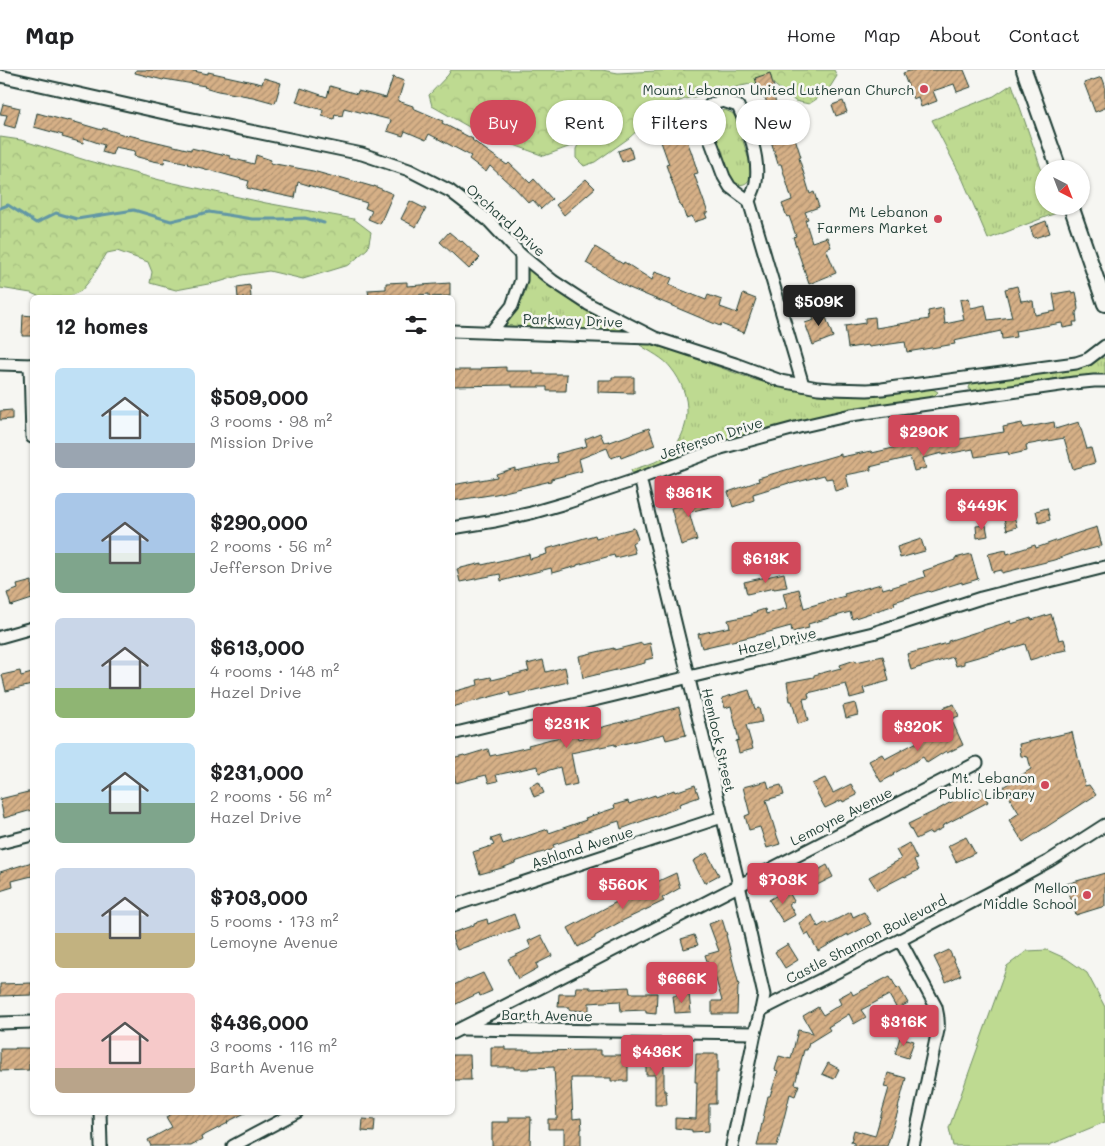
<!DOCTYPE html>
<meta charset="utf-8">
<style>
body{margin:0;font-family:Mali,sans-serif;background:#f6f6f6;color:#202124;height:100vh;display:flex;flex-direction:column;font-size:19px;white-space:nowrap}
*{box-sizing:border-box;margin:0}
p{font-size:16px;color:#757577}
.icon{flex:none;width:28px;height:28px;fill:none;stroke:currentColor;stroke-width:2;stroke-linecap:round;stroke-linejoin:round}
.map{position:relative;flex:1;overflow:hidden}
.drawer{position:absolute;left:30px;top:225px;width:425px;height:820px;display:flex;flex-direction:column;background:#fff;border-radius:8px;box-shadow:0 1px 4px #0004}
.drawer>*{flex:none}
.banner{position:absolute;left:470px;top:30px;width:475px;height:45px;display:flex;gap:10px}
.needle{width:32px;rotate:138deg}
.controls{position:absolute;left:1035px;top:90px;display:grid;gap:10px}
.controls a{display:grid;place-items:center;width:55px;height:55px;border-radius:50%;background:#fff;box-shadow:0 1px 4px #0004;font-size:25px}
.price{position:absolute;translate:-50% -42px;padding:0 11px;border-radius:5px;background:#d1495b;color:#fff;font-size:16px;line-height:32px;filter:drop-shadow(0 1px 2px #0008)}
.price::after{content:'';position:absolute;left:50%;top:30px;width:15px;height:11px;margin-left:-8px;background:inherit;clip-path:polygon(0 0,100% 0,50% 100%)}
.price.active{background:#222;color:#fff}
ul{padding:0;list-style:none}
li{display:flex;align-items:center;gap:15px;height:125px;padding:0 25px}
li span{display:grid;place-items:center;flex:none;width:140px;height:100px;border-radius:8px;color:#555}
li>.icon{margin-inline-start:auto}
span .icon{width:60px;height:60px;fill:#fffc;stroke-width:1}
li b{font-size:21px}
h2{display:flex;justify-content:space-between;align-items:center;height:60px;padding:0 25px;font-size:21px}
.pill{padding:0 18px;border-radius:22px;background:#fff;box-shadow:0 1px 4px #0004;font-size:18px;line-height:45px}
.pill.active{background:#d1495b;color:#fff}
header{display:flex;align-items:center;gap:30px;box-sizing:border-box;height:70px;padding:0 25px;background:#fff;border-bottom:1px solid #e0e0e0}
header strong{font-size:24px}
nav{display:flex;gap:28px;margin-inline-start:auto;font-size:18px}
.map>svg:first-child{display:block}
.grass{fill:url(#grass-tufts);stroke:#6e8c62}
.forest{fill:url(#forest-crowns);stroke:#6e8c62}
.pitch{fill:#beda91;stroke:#6e8c62}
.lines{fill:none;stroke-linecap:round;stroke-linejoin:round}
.stream{stroke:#6297a5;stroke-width:3}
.building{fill:url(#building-hatch);stroke:#1f3d34}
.minor-casing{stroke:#1f3d34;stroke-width:15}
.major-casing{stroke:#1f3d34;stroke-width:18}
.minor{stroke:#f6f6f2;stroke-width:11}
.major{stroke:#f6f6f2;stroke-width:14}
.poi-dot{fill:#d1495b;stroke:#f6f6f2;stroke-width:2}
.labels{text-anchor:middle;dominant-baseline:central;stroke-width:5;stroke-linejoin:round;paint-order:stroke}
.poi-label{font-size:14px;fill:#1f3d34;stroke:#f6f6f2;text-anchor:end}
.street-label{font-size:14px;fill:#1f3d34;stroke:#f6f6f2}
</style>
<header>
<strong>Map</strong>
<nav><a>Home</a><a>Map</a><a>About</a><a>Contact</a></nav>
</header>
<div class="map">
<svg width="1105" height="1076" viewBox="0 0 1105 1076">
<defs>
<pattern id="grass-tufts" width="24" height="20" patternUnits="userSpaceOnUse" patternTransform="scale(1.25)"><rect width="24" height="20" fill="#beda91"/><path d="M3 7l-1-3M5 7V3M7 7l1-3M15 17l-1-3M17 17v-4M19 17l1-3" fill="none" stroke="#a3bc7e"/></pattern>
<pattern id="forest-crowns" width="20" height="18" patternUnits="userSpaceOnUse" patternTransform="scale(1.25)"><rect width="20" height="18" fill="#beda91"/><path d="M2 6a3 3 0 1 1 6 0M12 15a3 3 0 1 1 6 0" fill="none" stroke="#a3bc7e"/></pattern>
<pattern id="building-hatch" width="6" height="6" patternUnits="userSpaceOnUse" patternTransform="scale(1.25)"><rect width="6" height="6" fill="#d6b087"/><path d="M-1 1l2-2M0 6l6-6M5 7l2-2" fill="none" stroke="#ad906f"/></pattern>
</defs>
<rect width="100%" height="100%" fill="#f6f6f2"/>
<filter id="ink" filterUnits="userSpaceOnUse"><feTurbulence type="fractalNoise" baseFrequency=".02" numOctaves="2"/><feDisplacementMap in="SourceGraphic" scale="10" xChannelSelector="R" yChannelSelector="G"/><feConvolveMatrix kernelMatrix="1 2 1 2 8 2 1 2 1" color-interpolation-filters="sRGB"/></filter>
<g filter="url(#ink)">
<!-- grass -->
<g class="grass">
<path d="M1012 14 1044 107V136H1054L1056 143 988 169 963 110 932 50 994 26Z"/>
<path d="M725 40 732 43 736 48 752 100C751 116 739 119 728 108L712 55C713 46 716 43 725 40Z"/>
<path d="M528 196 548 215 580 237 624 258 623 261 506 257V254L521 233 527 216Z"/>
<path d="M641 272 666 278 755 310 801 321 843 326 879 324 931 318 938 322 933 327 830 344 783 355 720 374 633 405 631 400C643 396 657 393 667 385 693 361 693 325 671 298 664 288 650 282 640 275Z"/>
<path d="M1101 288H1105V305L975 322 970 320 969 318 971 313 973 312 1090 293Z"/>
</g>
<!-- forest -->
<g class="forest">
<path d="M451 0H602L618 3 675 0H834L837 6 827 22 809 34 795 31 772 13 750 14 685 29 662 38 629 68 595 92 584 96 576 88V79L579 73 544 86 476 61 432 36 429 25 448 5Z"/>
<path d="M0 67 21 70 85 90 160 110 266 133 354 149 371 162 368 178 349 195 303 209 269 201 242 205 219 212 176 220 150 213 152 202 148 192 117 181 107 183 91 209 81 221 68 227H40L31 223 0 218Z"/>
</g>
<!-- pitch -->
<path class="pitch" d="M1047 880 1067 889 1087 903 1105 937V1052L1047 1076H953L949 1058 1007 896 1027 881Z"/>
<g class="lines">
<!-- stream -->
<path class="stream" d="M0 138 8 135 36 153 56 143 77 149 134 140 171 151 209 142 252 149H279L305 148 324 153"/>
</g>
<!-- building -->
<g class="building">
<path d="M136 0H189L208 4V2L262 14 264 8 281 13 275 33 253 27 218 21 204 17 205 16 164 9 163 10 135 3Z"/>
<path d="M913 0H964L971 17 957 22 954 14 933 21 937 31 921 37 918 27 913 29 903 3Z"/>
<path d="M770 3 774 18 772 19 777 37 787 34 792 52H790L801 87 799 88 810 124 814 122 819 137 805 142 808 149 805 150 812 172 827 167 831 177 826 179 836 203 809 214 793 167 796 166 789 146 787 147 782 134 792 130 781 94H778L771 71 777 69 765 27 764 28 762 22 760 23 755 8Z"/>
<path d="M393 7 404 11 398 31 413 36V38L443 51 442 53 473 69 472 70 507 95 509 93 530 113 534 109 552 129 541 139 533 130 529 133 513 116V117L490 96 486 102 469 89 471 86 429 64 426 70 405 61 403 66 387 61 391 50 344 38 342 46 335 44 334 49 322 46 323 40 296 32 301 18 327 27 330 16 357 24 358 21 386 28Z"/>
<path d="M1102 7 1105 15V38L1095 42 1084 13Z"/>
<path d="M843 31 847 42 836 46 832 35Z"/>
<path d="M3 34 20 38 15 58 4 55 7 45 0 44Z"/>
<path d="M674 38 691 81 698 103 694 104 708 143H705L707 148 694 152 692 146 686 148 682 136 681 137 666 95 669 94 660 69 669 66 661 43Z"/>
<path d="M37 43 67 51 68 50 102 60 103 58 128 66V65L191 80V78L222 85V84L230 86V88L254 94 256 85 271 90 270 93 313 101 338 108 339 107 374 117V116L393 124 380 154 368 149 372 141 365 138 367 133 298 112 295 128 262 121V122L247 118 249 111 187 94 188 93 165 88 164 93 153 91 134 86 135 81 115 77 112 85 102 82 104 75 84 68 83 73 62 67 63 65 34 57Z"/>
<path d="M630 77 633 88 622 92 618 81Z"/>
<path d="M586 109 595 118 564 145 556 135Z"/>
<path d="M410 131 426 139 416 157 401 149Z"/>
<path d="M1046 151 1050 163 1034 168 1030 157Z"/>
<path d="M449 162 461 172 462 171 480 188 469 199 440 172Z"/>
<path d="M595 177 623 194 624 192 652 210 655 202 672 208 669 215 706 230 708 225 722 230 720 237 737 243 743 224 756 229 744 263 721 254 720 256 627 217 586 193Z"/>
<path d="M407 212V216L450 213V226L429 227V224L408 226V228H369L368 220 386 219V213Z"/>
<path d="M250 215 251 228H238L237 217Z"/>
<path d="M1017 216 1021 231 1029 230V231H1033L1035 245 1056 241 1053 224 1071 221 1072 223 1076 222 1078 232H1077L1078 239 1076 243 1077 252H1073L1074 256 1063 258 1062 253 1015 261 1016 267 1002 269 1001 261 954 271 955 274 907 282 905 272 869 277 868 275 848 278 845 256 865 253V248L875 247 876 258 929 249 928 241 943 238 945 254 964 250 960 230 969 228 971 238 985 235 988 250 1012 247 1005 219Z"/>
<path d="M822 236 833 267 813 275 805 253 814 250 810 241Z"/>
<path d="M23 245 32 246V266H22Z"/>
<path d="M506 297V301H533V304H567L566 321H547V317H512V315L452 316V300H481V298Z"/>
<path d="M612 307H634V323L598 322V310H612Z"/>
<path d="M12 340V349L0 350V341Z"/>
<path d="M1054 352 1055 359 1079 352 1087 379 1091 378 1095 393 1073 399 1064 368 1026 375 1027 381 1009 385 1008 382 975 387 973 379 942 385V383L923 388 926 398 914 401 910 387 870 397 871 400 846 405 849 417 835 421 832 408 826 409 824 405 790 414 789 413 753 424 754 430 733 437 728 422 759 411 758 408 841 384V387L871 381 872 383 927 370 928 374 1004 362 1003 357 1022 353 1023 358Z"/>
<path d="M649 358 655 375 621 388 620 385 611 388 607 378 579 389 582 401 551 409V411L496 424 452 431V415L497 407 496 404 515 398V401L558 392 556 384 587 376 585 369 600 363 604 372 609 371 610 372Z"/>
<path d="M711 424 714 436 689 442 697 470 681 475 671 438 695 431V428Z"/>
<path d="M1047 438 1050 450 1039 453 1036 441Z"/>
<path d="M1014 446 1017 457 1007 460 1004 449Z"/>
<path d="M986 455 988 466 977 468 976 456Z"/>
<path d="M1097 457 1102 476 1083 481V480L1054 490 1002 503V500L993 502 988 484 1006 480 1007 484 1035 475 1036 478 1078 463Z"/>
<path d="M634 458 638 469 632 473 635 483 615 488 614 485 577 495V496L552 503 551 498 501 511 500 504 460 512 457 499 482 493V495L529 484 530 489 547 484 546 479 595 465 596 468Z"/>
<path d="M921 469 925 481 900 488 897 477Z"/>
<path d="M971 484 978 509 962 514V512L930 522 929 521 894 532 895 535 852 549 850 542 808 554 809 558 792 562 791 556 758 565 702 578 698 564 730 557 728 550 752 545V543L765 539 766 544 787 538 783 523 799 519 804 538 845 526 844 524 881 514 883 519 890 517V518L925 507 923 501 955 490V488Z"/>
<path d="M784 503 787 517 774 519V518L747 524 744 512Z"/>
<path d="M32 511V529L11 536 7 523 18 519 17 515Z"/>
<path d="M1051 544 1059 570 1064 569 1067 580 1056 582 1030 590 1025 574 1003 581V580L964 591V594L956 596 953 587 911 600 907 584 948 573V571L1011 551V554L1031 548 1032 550Z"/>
<path d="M642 573V575L650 573 653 588 645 590V593L583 608 579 586 614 578V580Z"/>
<path d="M883 586 889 611 863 618 865 624 850 628 846 614 808 623 809 628 803 629 808 651 798 654 792 631H790L787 612 814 607V605L841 598 840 595 855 590 856 592Z"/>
<path d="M543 590 546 602 565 597 568 612 510 626 509 622 452 637V622L478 615 477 610 491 607 492 610 529 601 527 594Z"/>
<path d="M20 601 21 606 32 603V615L6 621 2 605Z"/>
<path d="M749 620 755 639 759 638 762 652 746 655 753 679 739 683 736 671 739 670 731 636 725 638 722 628Z"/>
<path d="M855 633 858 645 846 648 843 636Z"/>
<path d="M954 634 959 646 948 650 943 638Z"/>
<path d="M679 637 686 665 666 670 664 664 615 676V674L571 683 577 714 564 717 560 697 539 703 538 696 496 705 498 711 489 713 486 705 456 713 452 698V688L464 685 465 686 488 679 490 686 529 677 528 675 551 669 578 664 579 669 596 665 595 659Z"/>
<path d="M953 653 963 675 947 683 946 681 927 693 923 687 893 704 894 705 881 712 869 691 882 684 885 689Z"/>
<path d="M1072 662 1085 716 1089 715 1096 725 1023 772 1009 750 1019 743 1003 717 1031 699 1028 687 1021 686 1019 674Z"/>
<path d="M825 708 833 723 851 714 857 725 843 732 842 730 825 738 812 714Z"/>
<path d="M767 711 769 718 781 715 784 725 766 730 776 763 780 774 767 778 760 757 749 760 745 746 750 744 743 717Z"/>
<path d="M539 712 544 723 534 727 530 716Z"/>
<path d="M695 715 699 727 679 734 680 737 621 759 619 751 578 764 579 766 553 775 555 779 540 783 515 792V793L502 798 480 804 473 782 494 775 491 769 500 766 503 774 548 759 549 763 586 750 585 748 615 738 614 735 628 731 629 734 655 725 656 727 674 720 675 722Z"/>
<path d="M981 718 988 732 942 756 943 758 931 764 930 762 916 769 908 754 937 740 953 731 952 729 963 721 966 726Z"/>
<path d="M32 721V740L4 748 0 729Z"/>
<path d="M966 767 975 783 956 792 948 776Z"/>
<path d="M909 773 917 789 914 790 919 800 905 807 904 806 877 820 869 807 901 789 896 780Z"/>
<path d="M707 783 719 805 704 813 693 791Z"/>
<path d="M32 792V806L12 811 13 817 0 821V802Z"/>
<path d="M827 795 833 807 815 816 809 805Z"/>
<path d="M676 803 680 818 662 828 664 831 622 851 595 866V868L578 877 568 858 637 821Z"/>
<path d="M1105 803V836L1076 845 1066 814Z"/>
<path d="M787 819 794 831 789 834 795 845 783 852 769 830Z"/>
<path d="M851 842 853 847 864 842 871 854 848 866V864L818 881 808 863 805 865 799 853 812 845 818 857 826 852 827 854Z"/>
<path d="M514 844 519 858 457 880 452 868V863L474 855V853L487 849 488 854Z"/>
<path d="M722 849 727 865H726L739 915 738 916 737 944H712V931H722L713 899 710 900 705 885 719 881 709 854Z"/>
<path d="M541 865 552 886 536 894 538 898 518 909 508 889 531 878 528 871Z"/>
<path d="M694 865 698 875 684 879 681 869Z"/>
<path d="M788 874 798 890 785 898 775 882Z"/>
<path d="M949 880 961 905 946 912 934 887Z"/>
<path d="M483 903 492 921 480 926 479 923 452 936V916L468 908 469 909Z"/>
<path d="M890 906 897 919 899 917 908 933 897 939 889 925 861 940 866 947 854 954 849 944 828 957 830 960 809 973 807 980H804L795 1014 799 1015 795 1026 790 1024 777 1076H757L768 1026H770L778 1001 775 1000 779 986 791 989 798 960 813 963 803 946 818 937 823 945 841 934 838 928 851 921 853 925Z"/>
<path d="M32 913V925L0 926V914Z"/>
<path d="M576 917H590V919L629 917 630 923H657L656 944 646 943V940L621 941 620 931 589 933V941L569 940V937H558L559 924H575Z"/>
<path d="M689 924 691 942 675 943 673 926Z"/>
<path d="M900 967 914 971 908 988 895 984Z"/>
<path d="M491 977H505V980H529V981L601 980V985H628V1011H611V1008H571L573 1049 581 1048 582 1059H581V1076H564V1059H548V1049H557L554 997 529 998V999H514V997H491Z"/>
<path d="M15 978H32V994H29V1000L0 1001V979H15Z"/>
<path d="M696 984H718V1003H716V1034H709V1061L692 1062V1060L675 1058V1048L696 1049 697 1012H695Z"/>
<path d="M452 985H470L471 1010H452Z"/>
<path d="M646 985H664V1021H666L667 1035H655V1005H646Z"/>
<path d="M828 993 839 999 834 1009 822 1004Z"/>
<path d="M888 1003 906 1008 898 1038H899L887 1076H854V1073L851 1072 854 1060 875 1066 889 1018 884 1017Z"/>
<path d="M175 1042H247L227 1052 228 1053 201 1067 202 1070 191 1076H151L148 1070 172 1057 166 1047Z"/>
<path d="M509 1047H531L530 1076H492V1052H509Z"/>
<path d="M363 1049 375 1050 374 1062 362 1061Z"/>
</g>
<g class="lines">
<!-- minor casing -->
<g class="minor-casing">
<g id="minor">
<path d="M0 6 164 43 362 84 409 100 450 121 489 151 521 185 553 211 588 234 655 268 735 294 781 311 818 318 832 319 867 320 882 319 1076 293 1088 289 1105 276"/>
<path d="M749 131C751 125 755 119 756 112 760 86 748 59 738 36L723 31 710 35 704 46 711 72 724 107 730 117 749 131 803 315"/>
<path d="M452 261 650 268"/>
<path d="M491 262 512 236 521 210V185"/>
<path d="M0 294 32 295"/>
<path d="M30 295 32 367"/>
<path d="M640 408 739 815 764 925 761 940"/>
<path d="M452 458 495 451 531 443 569 432 632 411 721 378 799 357 851 345 1074 313 1094 311H1105"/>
<path d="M0 567 32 558"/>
<path d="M452 664 873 563 981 528 1105 497"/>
<path d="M0 773 32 765"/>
<path d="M452 836 722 747"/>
<path d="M900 870 936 937C938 945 939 952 938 960L913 1076"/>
<path d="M0 953 32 952"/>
<path d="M462 959 755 963"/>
<path d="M452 963 977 693"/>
<path d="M100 1042 101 1076"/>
<path d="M233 1076 297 1042"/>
<path d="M732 1076 755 963 761 940 900 870 1016 809 1049 791 1105 755"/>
</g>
</g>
<!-- major casing -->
<g class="major-casing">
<g id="major">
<path d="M1024 0 1059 99"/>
<path d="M1071 136 1105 234"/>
</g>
</g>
<!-- minor -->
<use href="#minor" class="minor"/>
<!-- major -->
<use href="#major" class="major"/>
</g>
</g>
<!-- markers -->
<g class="poi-dot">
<circle cx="924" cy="19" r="5"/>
<circle cx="938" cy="149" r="5"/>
<circle cx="1045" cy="715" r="5"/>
<circle cx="1087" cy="825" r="5"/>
</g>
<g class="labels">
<!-- poi labels -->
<g class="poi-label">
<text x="914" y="19">Mount Lebanon United Lutheran Church</text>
<text x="928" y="141">Mt Lebanon<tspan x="928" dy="16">Farmers Market</tspan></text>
<text x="1035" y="707">Mt. Lebanon<tspan x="1035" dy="16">Public Library</tspan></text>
<text x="1077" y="817">Mellon<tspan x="1077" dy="16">Middle School</tspan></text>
</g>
<!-- street labels -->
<g class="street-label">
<text transform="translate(506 150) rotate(42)">Orchard Drive</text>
<text transform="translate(573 250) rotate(2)">Parkway Drive</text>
<text transform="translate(711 368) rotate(-18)">Jefferson Drive</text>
<text transform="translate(777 571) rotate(-13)">Hazel Drive</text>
<text transform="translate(719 670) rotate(77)">Hemlock Street</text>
<text transform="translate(841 746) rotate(-27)">Lemoyne Avenue</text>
<text transform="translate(582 777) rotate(-18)">Ashland Avenue</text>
<text transform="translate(866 869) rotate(-27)">Castle Shannon Boulevard</text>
<text transform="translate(547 945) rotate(1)">Barth Avenue</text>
</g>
</g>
</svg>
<div class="controls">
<a><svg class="needle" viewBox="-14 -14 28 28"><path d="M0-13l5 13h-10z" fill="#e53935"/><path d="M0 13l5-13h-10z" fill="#757577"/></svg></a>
</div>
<b class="price active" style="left:819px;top:257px">$509K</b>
<b class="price" style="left:924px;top:387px">$290K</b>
<b class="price" style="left:689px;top:448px">$361K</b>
<b class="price" style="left:982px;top:461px">$449K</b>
<b class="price" style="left:766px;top:514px">$613K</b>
<b class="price" style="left:567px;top:679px">$231K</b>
<b class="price" style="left:918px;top:682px">$320K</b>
<b class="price" style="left:783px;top:835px">$703K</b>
<b class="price" style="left:623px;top:840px">$560K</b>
<b class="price" style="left:682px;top:934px">$666K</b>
<b class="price" style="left:904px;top:977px">$316K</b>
<b class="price" style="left:657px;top:1007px">$436K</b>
<div class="banner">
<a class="pill active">Buy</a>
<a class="pill">Rent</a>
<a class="pill">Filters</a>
<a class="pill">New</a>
</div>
<section class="drawer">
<h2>12 homes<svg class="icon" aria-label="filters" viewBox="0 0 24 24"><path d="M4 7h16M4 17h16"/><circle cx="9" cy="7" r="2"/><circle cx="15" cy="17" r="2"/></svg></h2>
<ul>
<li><span style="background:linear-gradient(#bfe0f5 75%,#9aa5b1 0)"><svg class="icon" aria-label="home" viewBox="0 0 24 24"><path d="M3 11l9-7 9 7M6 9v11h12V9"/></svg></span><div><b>$509,000</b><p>3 rooms · 98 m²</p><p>Mission Drive</p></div></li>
<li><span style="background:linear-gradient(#a9c7e8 60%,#7fa58c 0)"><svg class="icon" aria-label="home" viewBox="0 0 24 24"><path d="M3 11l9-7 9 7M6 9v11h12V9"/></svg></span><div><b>$290,000</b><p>2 rooms · 56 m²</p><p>Jefferson Drive</p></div></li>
<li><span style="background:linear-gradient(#c9d6e8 70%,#8fb573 0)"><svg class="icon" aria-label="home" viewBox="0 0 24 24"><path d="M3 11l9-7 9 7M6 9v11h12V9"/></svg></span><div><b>$613,000</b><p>4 rooms · 148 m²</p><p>Hazel Drive</p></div></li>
<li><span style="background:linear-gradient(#bfe0f5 60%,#7fa58c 0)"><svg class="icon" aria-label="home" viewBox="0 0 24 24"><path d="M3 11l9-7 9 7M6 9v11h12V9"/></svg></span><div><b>$231,000</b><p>2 rooms · 56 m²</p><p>Hazel Drive</p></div></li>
<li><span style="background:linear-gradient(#c9d6e8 65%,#c2b280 0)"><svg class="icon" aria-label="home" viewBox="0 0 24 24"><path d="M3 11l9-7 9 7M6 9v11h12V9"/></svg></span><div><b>$703,000</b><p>5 rooms · 173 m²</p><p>Lemoyne Avenue</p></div></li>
<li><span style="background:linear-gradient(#f6c9c9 75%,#b9a48a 0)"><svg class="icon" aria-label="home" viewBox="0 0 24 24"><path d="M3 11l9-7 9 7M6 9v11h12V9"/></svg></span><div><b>$436,000</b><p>3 rooms · 116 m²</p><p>Barth Avenue</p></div></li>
</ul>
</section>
</div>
